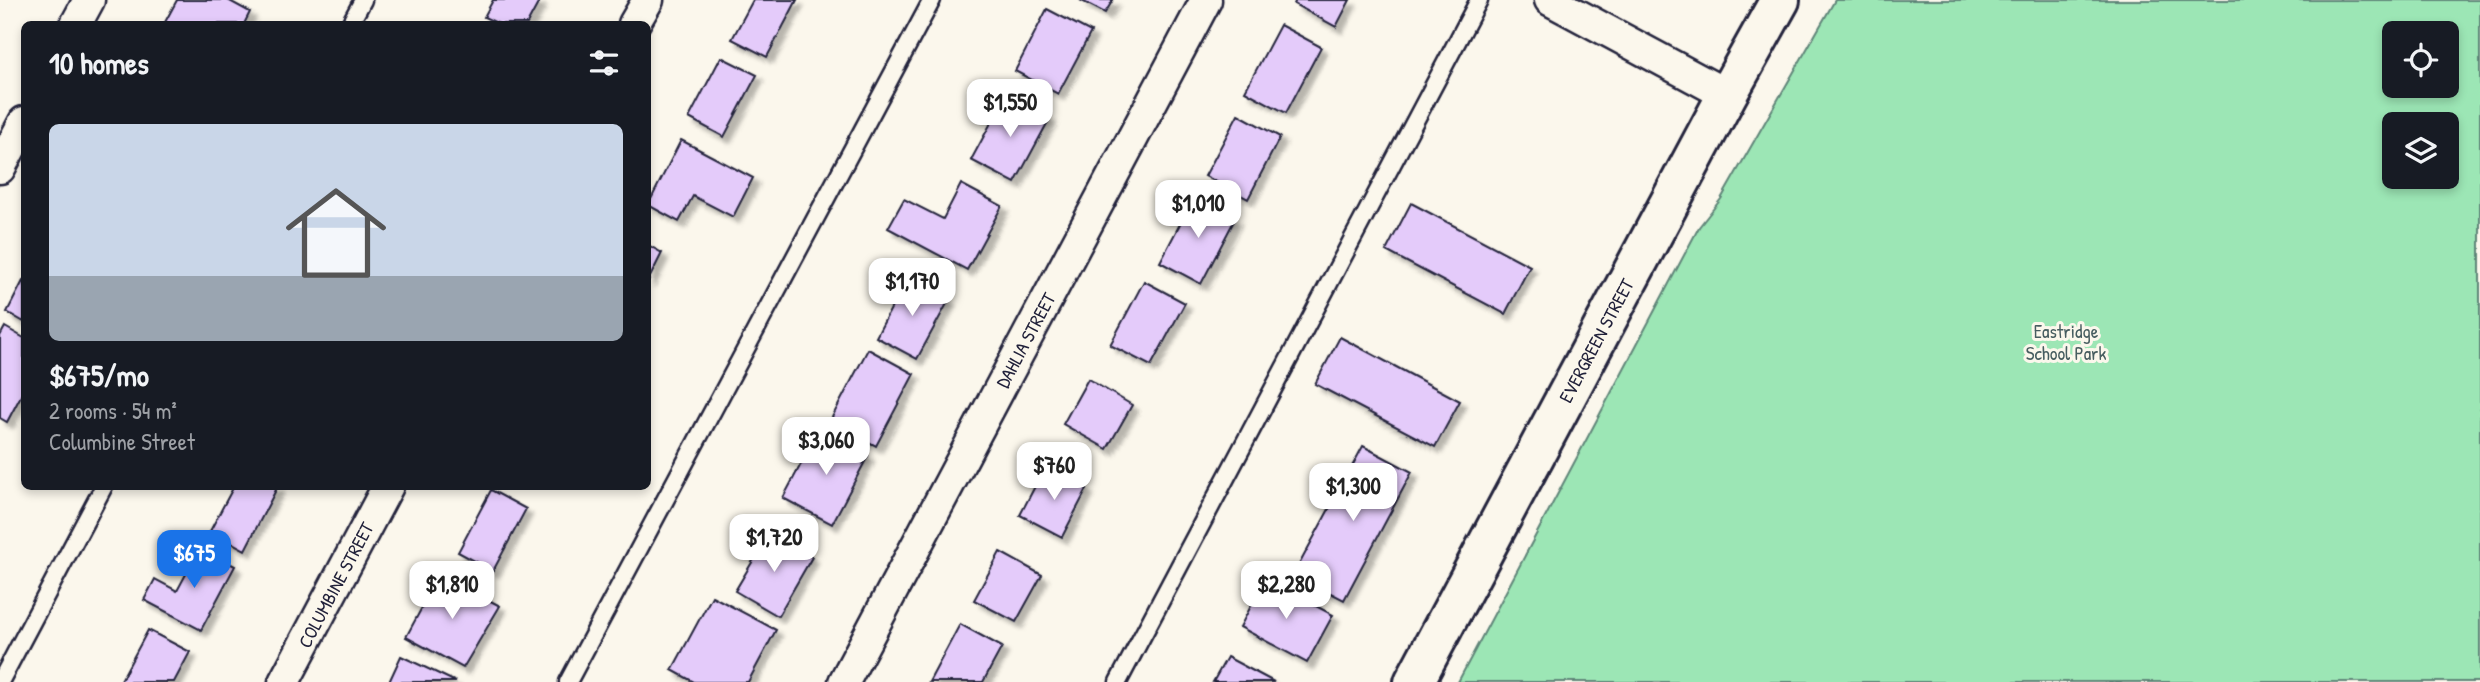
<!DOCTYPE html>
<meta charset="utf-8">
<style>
body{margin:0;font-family:"Patrick Hand",sans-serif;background:#20242c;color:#f1f3f6;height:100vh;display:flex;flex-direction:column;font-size:26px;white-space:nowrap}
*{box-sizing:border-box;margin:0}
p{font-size:23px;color:#9ea1a6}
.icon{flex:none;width:38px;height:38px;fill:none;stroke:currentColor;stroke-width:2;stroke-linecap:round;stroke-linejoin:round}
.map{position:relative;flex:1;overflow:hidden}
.drawer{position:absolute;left:21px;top:21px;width:630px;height:469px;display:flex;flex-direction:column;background:#171b24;border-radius:10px;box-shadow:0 4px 10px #0003}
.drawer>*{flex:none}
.buttons{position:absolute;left:2382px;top:21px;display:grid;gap:14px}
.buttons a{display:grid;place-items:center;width:77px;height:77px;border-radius:10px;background:#171b24;box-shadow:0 4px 10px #0003;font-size:35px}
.price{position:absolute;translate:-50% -60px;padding:0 16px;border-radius:14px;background:#fff;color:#222;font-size:23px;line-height:46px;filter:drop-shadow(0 2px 4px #0008)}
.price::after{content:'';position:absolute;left:50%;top:42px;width:21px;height:16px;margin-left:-10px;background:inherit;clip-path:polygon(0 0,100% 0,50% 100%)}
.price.selected{background:#1a73e8;color:#fff}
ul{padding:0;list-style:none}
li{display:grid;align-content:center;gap:14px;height:371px;padding:0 28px}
li span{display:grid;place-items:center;height:217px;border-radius:10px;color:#555}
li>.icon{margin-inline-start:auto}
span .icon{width:126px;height:126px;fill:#fffc;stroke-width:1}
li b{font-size:30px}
h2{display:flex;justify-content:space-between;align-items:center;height:84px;padding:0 28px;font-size:30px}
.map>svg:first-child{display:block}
.green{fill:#9ce6b5;stroke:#5f8478;stroke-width:2;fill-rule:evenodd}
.building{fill:#e4cbfa;stroke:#22223b;stroke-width:2;filter:url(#shadow)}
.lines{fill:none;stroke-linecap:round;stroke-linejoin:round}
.service-casing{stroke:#22223b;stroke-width:21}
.minor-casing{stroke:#22223b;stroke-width:35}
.tertiary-casing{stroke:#22223b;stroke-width:44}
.service{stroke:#fbf7ec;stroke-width:16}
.minor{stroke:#fbf7ec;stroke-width:30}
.tertiary{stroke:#fbf7ec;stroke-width:38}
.labels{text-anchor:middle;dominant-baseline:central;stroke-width:6;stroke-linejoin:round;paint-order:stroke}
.park-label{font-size:19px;fill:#475d60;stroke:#fbf7ec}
.street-label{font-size:19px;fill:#22223b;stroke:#fbf7ec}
</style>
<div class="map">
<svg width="2480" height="682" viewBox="0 0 2480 682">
<defs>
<filter id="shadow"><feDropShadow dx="6" dy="6" stdDeviation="2" flood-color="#0004"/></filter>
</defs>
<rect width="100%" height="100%" fill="#fbf7ec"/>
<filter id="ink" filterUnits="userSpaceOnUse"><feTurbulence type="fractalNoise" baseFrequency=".0143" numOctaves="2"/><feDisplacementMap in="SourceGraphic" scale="14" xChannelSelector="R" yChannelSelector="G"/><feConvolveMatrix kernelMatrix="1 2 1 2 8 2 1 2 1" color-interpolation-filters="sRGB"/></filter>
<g filter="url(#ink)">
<!-- green -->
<path class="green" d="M1835 0H2480V682H1458L1699 227 1721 199ZM2394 33H2446V86H2394ZM2394 124H2446V177H2394Z"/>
<!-- building -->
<g class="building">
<path d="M177 0H228L250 12 244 24H164Z"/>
<path d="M493 0H540L527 24H499L484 17Z"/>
<path d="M753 0H797L767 57 732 39Z"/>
<path d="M1080 0H1113L1105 13Z"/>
<path d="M1296 0H1350L1336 27 1294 4Z"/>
<path d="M1047 9 1091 32 1058 94 1015 71Z"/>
<path d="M1280 25 1321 47 1286 113 1245 91Z"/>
<path d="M721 57 757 75 724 137 689 118Z"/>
<path d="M1006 95 1050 118 1015 183 971 160Z"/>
<path d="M1238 114 1280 137 1248 199 1205 176Z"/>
<path d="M681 140 753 178 733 217 693 196 679 222 648 205Z"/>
<path d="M961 184 1002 206 967 270 888 228 904 199 943 219Z"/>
<path d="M1194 197 1235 219 1201 284 1160 262Z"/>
<path d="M1411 203 1530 266 1505 314 1386 251Z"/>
<path d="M648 245 662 253 648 281Z"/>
<path d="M907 278 949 300 917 359 876 337Z"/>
<path d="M24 279V322L7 312Z"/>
<path d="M1144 281 1185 303 1151 366 1110 345Z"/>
<path d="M5 327 24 338V390L7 422 0 418V336Z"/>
<path d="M1340 337 1460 401 1435 447 1315 384Z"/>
<path d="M868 349 914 374 876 446 830 421Z"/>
<path d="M1088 379 1132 405 1107 449 1063 424Z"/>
<path d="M819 430 868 456 832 524 783 498Z"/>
<path d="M1363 446 1412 472 1344 600 1294 574Z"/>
<path d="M1045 467 1087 489 1062 537 1020 515Z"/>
<path d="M234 486H278L245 550 210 531Z"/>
<path d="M491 490 526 509 493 571 458 552Z"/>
<path d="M770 532 812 557 778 616 735 591Z"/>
<path d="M200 548 235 566 201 630 144 600 155 579 177 591Z"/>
<path d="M1000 552 1042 575 1016 622 974 600Z"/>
<path d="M440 574 500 606 463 668 406 637Z"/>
<path d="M1265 579 1333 615 1307 663 1240 627Z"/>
<path d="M712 596 776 630 748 682H694L672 670Z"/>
<path d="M960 624 1002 647 983 682H929Z"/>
<path d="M148 630 190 652 174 682H120Z"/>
<path d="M401 656 456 682H389Z"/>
<path d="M1227 657 1274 682H1213Z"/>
</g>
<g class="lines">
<!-- service casing -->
<g class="service-casing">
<g id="service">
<path d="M350 24 363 0"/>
<path d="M0 682 104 486"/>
<path d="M568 682 932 0"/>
<path d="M1118 682 1479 0"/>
</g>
</g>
<!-- minor casing -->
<g class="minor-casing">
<g id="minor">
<path d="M1550 0 1727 95"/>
<path d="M76 24 89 0"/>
<path d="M634 24 648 0"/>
<path d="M0 168 24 122"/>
<path id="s1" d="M284 682 388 486"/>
<path id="s2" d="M844 682 1206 0"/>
</g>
</g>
<!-- tertiary casing -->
<g class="tertiary-casing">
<g id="tertiary">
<path id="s3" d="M1414 682 1727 95 1780 0"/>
</g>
</g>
<!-- service -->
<use href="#service" class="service"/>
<!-- minor -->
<use href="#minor" class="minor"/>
<!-- tertiary -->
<use href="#tertiary" class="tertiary"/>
</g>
</g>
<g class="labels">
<!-- park labels -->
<g class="park-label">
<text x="2066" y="331">Eastridge<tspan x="2066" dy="22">School Park</tspan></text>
</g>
<!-- street labels -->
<g class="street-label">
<text stroke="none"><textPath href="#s3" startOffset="387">EVERGREEN STREET</textPath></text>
<text stroke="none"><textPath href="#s2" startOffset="387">DAHLIA STREET</textPath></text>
<text stroke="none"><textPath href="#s1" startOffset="110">COLUMBINE STREET</textPath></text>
</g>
</g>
</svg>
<div class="buttons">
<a><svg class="icon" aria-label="locate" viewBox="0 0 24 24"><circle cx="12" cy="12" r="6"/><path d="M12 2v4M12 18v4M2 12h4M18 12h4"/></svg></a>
<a><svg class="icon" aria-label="layers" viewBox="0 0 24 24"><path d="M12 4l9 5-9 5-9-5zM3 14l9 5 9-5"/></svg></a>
</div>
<b class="price" style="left:1010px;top:139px">$1,550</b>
<b class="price" style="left:1198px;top:240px">$1,010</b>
<b class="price" style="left:912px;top:318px">$1,170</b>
<b class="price" style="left:826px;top:477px">$3,060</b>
<b class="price" style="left:1054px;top:502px">$760</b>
<b class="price" style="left:1353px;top:523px">$1,300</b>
<b class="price" style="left:774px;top:574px">$1,720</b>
<b class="price selected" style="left:194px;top:590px">$675</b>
<b class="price" style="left:452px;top:621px">$1,810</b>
<b class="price" style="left:1286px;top:621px">$2,280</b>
<section class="drawer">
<h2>10 homes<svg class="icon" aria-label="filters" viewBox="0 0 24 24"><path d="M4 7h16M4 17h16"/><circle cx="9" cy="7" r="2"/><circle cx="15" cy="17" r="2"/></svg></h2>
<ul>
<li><span style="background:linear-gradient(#c9d6e8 70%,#9aa5b1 0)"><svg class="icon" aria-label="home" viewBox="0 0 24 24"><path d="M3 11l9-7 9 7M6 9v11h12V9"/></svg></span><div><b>$675/mo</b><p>2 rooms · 54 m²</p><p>Columbine Street</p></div></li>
</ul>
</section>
</div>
